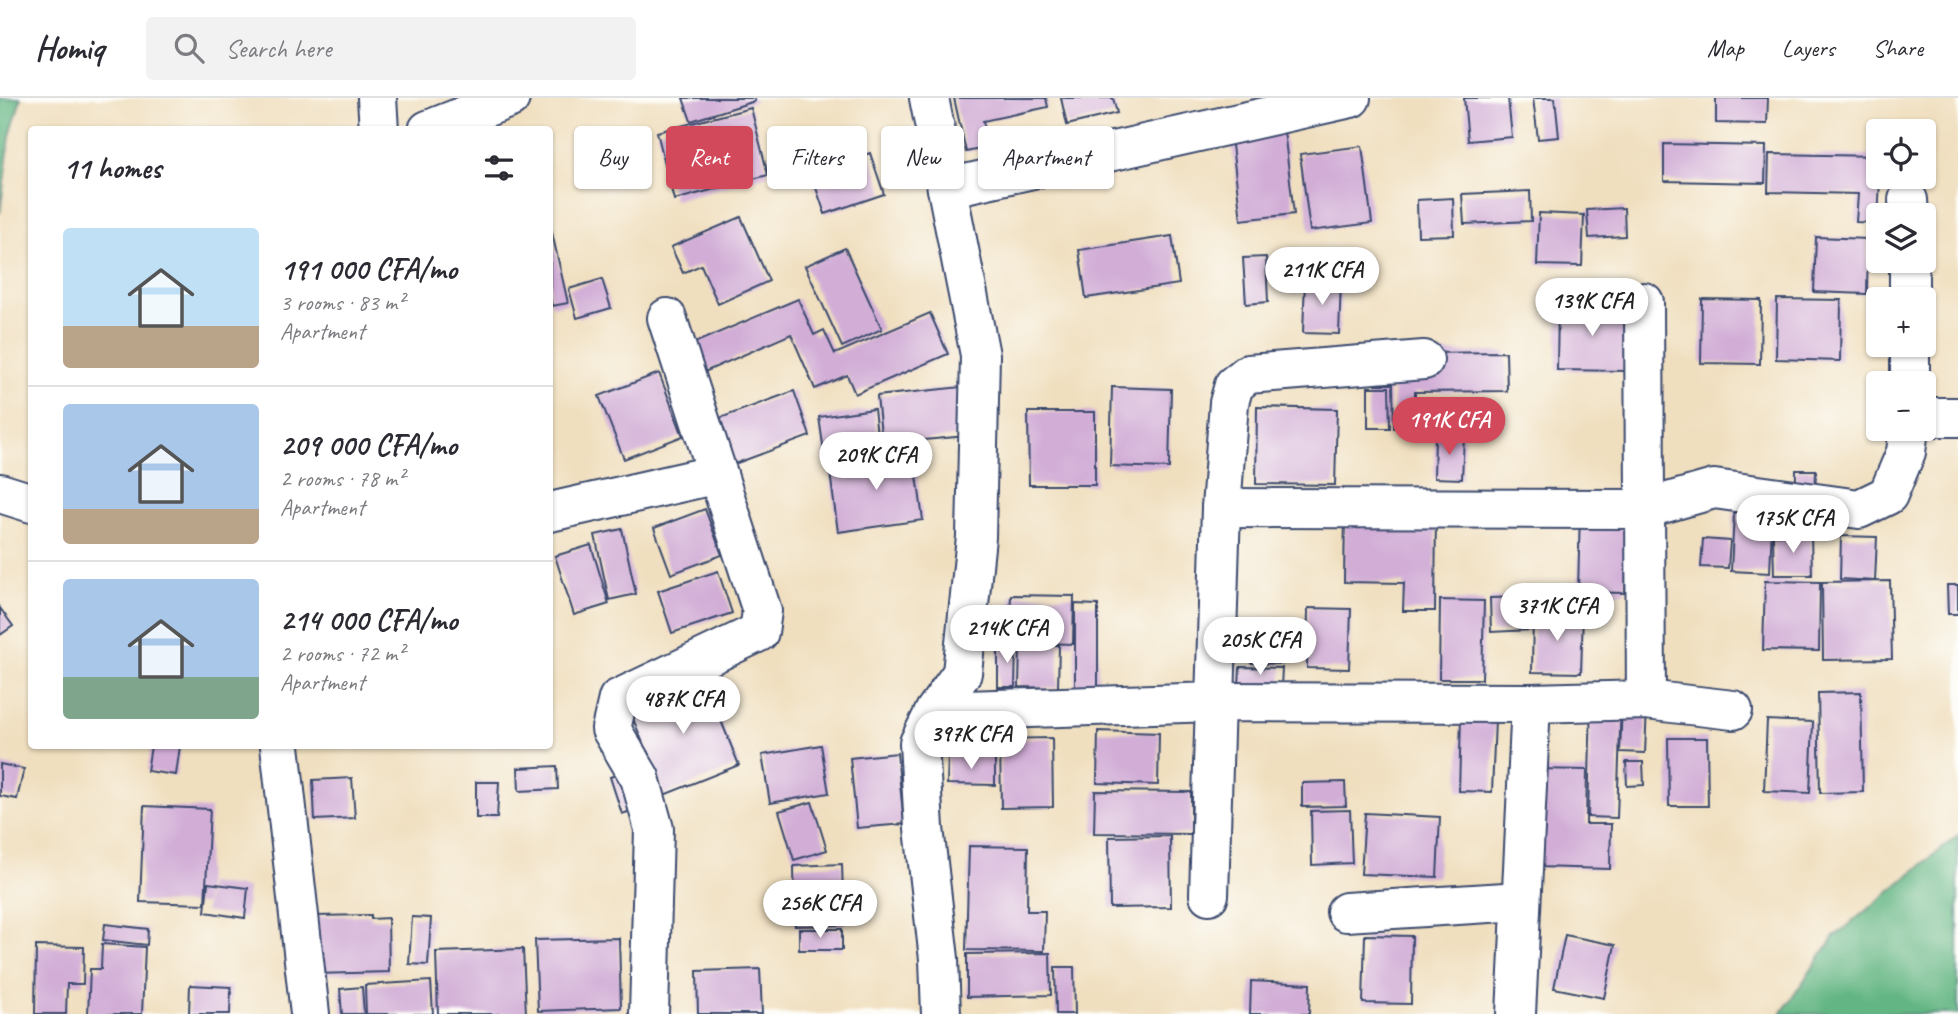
<!DOCTYPE html>
<meta charset="utf-8">
<style>
body{margin:0;font-family:Caveat,sans-serif;background:#f2f2f3;color:#2b2b33;height:100vh;display:flex;flex-direction:column;font-size:26px;white-space:nowrap}
*{box-sizing:border-box;margin:0}
p{font-size:23px;color:#7c7c81}
.icon{flex:none;width:38px;height:38px;fill:none;stroke:currentColor;stroke-width:2;stroke-linecap:round;stroke-linejoin:round}
.map{position:relative;flex:1;overflow:hidden}
.drawer{position:absolute;left:28px;top:28px;width:525px;height:623px;display:flex;flex-direction:column;background:#fff;border-radius:7px;box-shadow:0 2px 5px #0004}
.drawer>*{flex:none}
.hud{position:absolute;left:574px;top:28px;width:665px;height:63px;display:flex;gap:14px}
.fabs{position:absolute;left:1866px;top:21px;display:grid;gap:14px}
.fabs a{display:grid;place-items:center;width:70px;height:70px;border-radius:7px;background:#fff;box-shadow:0 2px 5px #0004;font-size:35px}
.price{position:absolute;translate:-50% -60px;padding:0 16px;border-radius:24px;background:#fff;color:#222;font-size:23px;line-height:46px;filter:drop-shadow(0 2px 4px #0008)}
.price::after{content:'';position:absolute;left:50%;top:42px;width:21px;height:16px;margin-left:-10px;background:inherit;clip-path:polygon(0 0,100% 0,50% 100%)}
.price.active{background:#d1495b;color:#fff}
ul{padding:0;list-style:none}
li{display:flex;align-items:center;gap:21px;height:175px;padding:0 35px}
li+li{border-top:2px solid #e1e1e2}
li span{display:grid;place-items:center;flex:none;width:196px;height:140px;border-radius:7px;color:#555}
li>.icon{margin-inline-start:auto}
span .icon{width:84px;height:84px;fill:#fffc;stroke-width:1}
li b{font-size:30px}
h2{display:flex;justify-content:space-between;align-items:center;height:84px;padding:0 35px;font-size:30px}
.chip{padding:0 24px;border-radius:7px;background:#fff;box-shadow:0 2px 5px #0004;font-size:24px;line-height:63px}
.chip.active{background:#d1495b;color:#fff}
header{display:flex;align-items:center;gap:42px;box-sizing:border-box;height:98px;padding:0 35px;background:#fff;border-bottom:2px solid #e1e1e2}
header strong{font-size:33px}
nav{display:flex;gap:38px;margin-inline-start:auto;font-size:24px}
.search{width:490px;height:63px;background:#f2f2f3;display:flex;align-items:center;gap:18px;box-sizing:border-box;padding:0 24px;border-radius:7px;color:#7c7c81;font-size:26px}
.map>svg:first-child{display:block}
.forest{fill:#64b683;stroke:#407270;stroke-width:2}
.building{fill:#d2aed7}
.lines{fill:none;stroke-linecap:round;stroke-linejoin:round}
.minor-casing{stroke:#3b496d;stroke-width:42}
.minor{stroke:#fff;stroke-width:38}
</style>
<header>
<strong>Homiq</strong>
<div class="search"><svg class="icon" aria-label="search" viewBox="0 0 24 24"><circle cx="10" cy="10" r="6"/><path d="M15 15l6 6"/></svg>Search here</div>
<nav><a>Map</a><a>Layers</a><a>Share</a></nav>
</header>
<div class="map">
<svg width="1958" height="916" viewBox="0 0 1958 916">
<rect width="100%" height="100%" fill="#fdfcf7"/>
<filter id="ink" filterUnits="userSpaceOnUse"><feTurbulence type="fractalNoise" baseFrequency=".0143" numOctaves="2"/><feDisplacementMap in="SourceGraphic" scale="14" xChannelSelector="R" yChannelSelector="G"/><feConvolveMatrix kernelMatrix="1 2 1 2 8 2 1 2 1" color-interpolation-filters="sRGB"/></filter>
<filter id="wash" filterUnits="userSpaceOnUse"><feTurbulence type="fractalNoise" baseFrequency=".00686" numOctaves="4" result="noise"/><feDisplacementMap in="SourceGraphic" scale="28" xChannelSelector="R" yChannelSelector="G"/><feGaussianBlur stdDeviation="1.57" result="paint"/><feColorMatrix in="noise" values="0 0 0 0 0 0 0 0 0 0 0 0 0 0 0 0 0 1.4 0 .05"/><feComposite in="paint" operator="in"/></filter>
<g filter="url(#wash)">
<rect width="100%" height="100%" fill="#f0dfbf"/>
<!-- forest -->
<g class="forest">
<path d="M0 0H21L10 38 0 115Z"/>
<path d="M1958 737V916H1781L1834 839Z"/>
</g>
<g id="blocks">
<!-- building -->
<g class="building">
<path d="M683 0H754L755 3 691 23Z"/>
<path d="M954 0H1046L1048 9 983 23 989 49 966 54Z"/>
<path d="M1061 0H1113L1117 15 1067 27Z"/>
<path d="M1464 0H1508L1512 39 1468 43Z"/>
<path d="M1533 0H1555L1559 39 1538 41Z"/>
<path d="M1716 0H1768L1767 26 1716 25Z"/>
<path d="M751 10 768 77 674 102 657 34Z"/>
<path d="M1284 33 1294 116 1241 122 1231 39Z"/>
<path d="M1664 46 1766 48 1765 85 1664 83Z"/>
<path d="M1362 48 1372 125 1310 133 1300 56Z"/>
<path d="M870 55 884 96 825 116 811 75Z"/>
<path d="M1769 56 1878 58V79H1880L1878 125 1856 124 1858 96 1768 94Z"/>
<path d="M1530 93 1531 123 1464 126 1462 96Z"/>
<path d="M1453 100 1454 137 1418 138 1417 102Z"/>
<path d="M1624 110 1625 138 1589 140 1587 112Z"/>
<path d="M1539 115 1584 117 1582 168 1537 167Z"/>
<path d="M741 119 769 183 718 206 701 167 683 175 671 149Z"/>
<path d="M550 126 568 205 552 208 550 199Z"/>
<path d="M1172 138 1179 186 1086 200 1079 152Z"/>
<path d="M1816 139 1868 141 1867 196 1814 194Z"/>
<path d="M845 150 882 231 842 249 805 168Z"/>
<path d="M1266 159 1268 204 1246 206 1243 160Z"/>
<path d="M602 181 611 210 577 220 569 191Z"/>
<path d="M1305 182 1341 183 1339 236 1303 235Z"/>
<path d="M798 201 814 237 824 232 835 256 930 215 948 256 855 296 847 277 815 291 791 236 700 276 687 248Z"/>
<path d="M1702 201 1761 202 1760 266 1701 265Z"/>
<path d="M1777 201 1841 202 1840 263 1776 261Z"/>
<path d="M1558 207 1628 208 1626 273 1557 272Z"/>
<path d="M1368 252 1423 255 1506 254 1507 293 1415 294V329L1394 330 1393 286H1369Z"/>
<path d="M659 275 683 338 624 361 599 298Z"/>
<path d="M961 289 966 338 882 346 877 298Z"/>
<path d="M1112 289 1171 291 1169 370 1110 368Z"/>
<path d="M1368 289H1389L1390 330H1368Z"/>
<path d="M794 293 810 338 729 368 712 323Z"/>
<path d="M1257 309 1337 311 1335 387 1256 386Z"/>
<path d="M874 311 879 354 825 361 819 319Z"/>
<path d="M1028 314H1095V387H1029Z"/>
<path d="M1435 338 1464 339 1462 381 1434 380Z"/>
<path d="M914 355 923 422 838 434 829 367Z"/>
<path d="M1796 372H1816L1814 435 1795 434Z"/>
<path d="M1735 397 1773 400 1770 475 1731 473Z"/>
<path d="M705 411 722 457 671 476 654 430Z"/>
<path d="M1580 412 1628 414 1625 495 1578 494Z"/>
<path d="M1345 414 1436 415 1435 513H1403L1404 485 1344 484Z"/>
<path d="M622 431 636 496 609 502 595 437Z"/>
<path d="M1811 436 1812 477H1774L1773 437Z"/>
<path d="M1841 438 1877 439 1875 483 1840 481Z"/>
<path d="M1703 441 1730 443 1728 470 1701 469Z"/>
<path d="M591 447 609 506 574 517 555 458Z"/>
<path d="M718 473 732 515 672 535 658 493Z"/>
<path d="M1765 483 1820 484 1819 553 1763 552Z"/>
<path d="M1890 483 1892 561 1823 562 1822 484Z"/>
<path d="M1947 487H1958V516H1948Z"/>
<path d="M1011 497 1074 498 1073 546 1009 544Z"/>
<path d="M1528 499 1530 532 1491 534 1490 500Z"/>
<path d="M1440 502 1484 503 1482 581H1439Z"/>
<path d="M1075 506 1098 507V593H1075Z"/>
<path d="M0 510 13 528 0 537Z"/>
<path d="M1308 510 1351 511 1349 571 1307 570Z"/>
<path d="M1533 515 1583 516 1581 575 1532 574Z"/>
<path d="M1252 536 1284 538 1283 566 1251 565Z"/>
<path d="M998 546H1016L1015 589H998Z"/>
<path d="M1020 546 1059 547 1058 590 1019 589Z"/>
<path d="M1240 569 1282 570 1281 589 1239 588Z"/>
<path d="M703 578 739 667 664 697 628 608Z"/>
<path d="M1861 594 1863 694 1820 695 1818 595Z"/>
<path d="M1591 603H1621L1617 720 1588 719Z"/>
<path d="M1622 608 1647 609 1645 655 1620 654Z"/>
<path d="M1461 620 1495 622 1492 694 1459 693Z"/>
<path d="M1767 622 1813 624 1810 695 1764 693Z"/>
<path d="M1098 633 1159 635 1158 687 1097 685Z"/>
<path d="M1052 640 1053 709 1001 710 1000 641Z"/>
<path d="M1668 640H1707L1708 708H1669Z"/>
<path d="M821 647 829 695 770 705 762 657Z"/>
<path d="M151 648H180L176 677 147 673Z"/>
<path d="M897 655 904 726 857 730 850 660Z"/>
<path d="M948 658 995 660V687L947 686Z"/>
<path d="M1626 664H1643L1644 687 1627 688Z"/>
<path d="M0 666 24 671 17 701 0 698Z"/>
<path d="M557 668 558 691 519 693 518 670Z"/>
<path d="M1538 671 1587 672 1586 726H1611L1610 771 1536 769Z"/>
<path d="M629 673 640 710 622 716 610 679Z"/>
<path d="M352 680 355 720 315 722 313 682Z"/>
<path d="M476 684H499L497 720H476Z"/>
<path d="M1345 684 1346 708 1302 709V685Z"/>
<path d="M1095 693 1191 694V736L1094 735Z"/>
<path d="M812 704 827 752 794 762 779 713Z"/>
<path d="M144 708 210 711 205 806 140 804Z"/>
<path d="M1350 712 1352 765 1312 767 1311 713Z"/>
<path d="M1365 715 1440 719 1437 779 1361 776Z"/>
<path d="M1170 738 1171 809 1110 810 1109 739Z"/>
<path d="M969 748 1028 749 1027 813H1045L1044 853 966 852Z"/>
<path d="M842 766 844 827 795 828 794 768Z"/>
<path d="M208 785 248 790 245 820 205 814Z"/>
<path d="M371 817V821L388 820 389 874 315 876 313 818Z"/>
<path d="M412 819 431 820 428 867 409 866Z"/>
<path d="M105 826 148 831 147 847 103 842Z"/>
<rect x="799" y="831" width="43" height="21"/>
<path d="M1365 837 1412 838 1411 906 1363 905Z"/>
<path d="M1565 837 1615 847 1604 900 1554 890Z"/>
<path d="M619 840 621 910 538 913 535 842Z"/>
<path d="M102 846 145 849 142 916H88L90 871H101Z"/>
<path d="M36 848 84 849 83 886H67L66 916H35Z"/>
<path d="M523 851 526 916H438L436 854Z"/>
<path d="M1050 855 1051 897 967 899V856Z"/>
<path d="M1055 869H1074L1075 916H1056Z"/>
<path d="M760 871 762 916H698L697 873Z"/>
<path d="M431 883 433 916H366L365 887Z"/>
<path d="M1251 883 1310 886 1309 916H1250Z"/>
<path d="M190 887 231 889 230 916H189Z"/>
<path d="M362 889 364 916H342L340 891Z"/>
</g>
</g>
</g>
<g filter="url(#ink)">
<use href="#blocks" fill-opacity="0" stroke="#3b496d" stroke-width="2"/>
<g class="lines">
<!-- minor casing -->
<g class="minor-casing">
<g id="minor">
<path d="M377 0 379 32"/>
<path d="M929 0 980 257 976 439 962 575 935 613 919 645 924 730 939 861 941 916"/>
<path d="M428 32 510 0"/>
<path d="M947 90 1351 0"/>
<path d="M1908 102 1909 117"/>
<path d="M1909 163V201"/>
<path d="M1644 204 1646 602"/>
<path d="M1910 247V285"/>
<path d="M1923 319H1958"/>
<path d="M0 395 32 405"/>
<path d="M1221 410 1644 411 1714 391 1859 411 1888 397 1906 354 1909 331"/>
<path d="M550 414 718 376"/>
<path d="M935 613 1215 604 1531 605 1646 602 1733 612"/>
<path d="M280 648 310 916"/>
<path d="M1209 797 1221 410 1229 305 1234 287 1248 276 1424 262"/>
<path d="M1346 814 1521 803"/>
<path d="M649 916 654 731 640 680 611 631 618 601 759 534 762 513 667 220"/>
<path d="M1516 916 1531 605"/>
</g>
</g>
<!-- minor -->
<use href="#minor" class="minor"/>
</g>
</g>
</svg>
<div class="fabs">
<a><svg class="icon" aria-label="locate" viewBox="0 0 24 24"><circle cx="12" cy="12" r="6"/><path d="M12 2v4M12 18v4M2 12h4M18 12h4"/></svg></a>
<a><svg class="icon" aria-label="layers" viewBox="0 0 24 24"><path d="M12 4l9 5-9 5-9-5zM3 14l9 5 9-5"/></svg></a>
<a>+</a>
<a>−</a>
</div>
<b class="price" style="left:1322px;top:209px">211K CFA</b>
<b class="price" style="left:1592px;top:240px">139K CFA</b>
<b class="price active" style="left:1449px;top:359px">191K CFA</b>
<b class="price" style="left:876px;top:394px">209K CFA</b>
<b class="price" style="left:1793px;top:457px">175K CFA</b>
<b class="price" style="left:1557px;top:545px">371K CFA</b>
<b class="price" style="left:1007px;top:567px">214K CFA</b>
<b class="price" style="left:1260px;top:579px">205K CFA</b>
<b class="price" style="left:683px;top:638px">487K CFA</b>
<b class="price" style="left:971px;top:673px">397K CFA</b>
<b class="price" style="left:820px;top:842px">256K CFA</b>
<div class="hud">
<a class="chip">Buy</a>
<a class="chip active">Rent</a>
<a class="chip">Filters</a>
<a class="chip">New</a>
<a class="chip">Apartment</a>
</div>
<section class="drawer">
<h2>11 homes<svg class="icon" aria-label="filters" viewBox="0 0 24 24"><path d="M4 7h16M4 17h16"/><circle cx="9" cy="7" r="2"/><circle cx="15" cy="17" r="2"/></svg></h2>
<ul>
<li><span style="background:linear-gradient(#bfe0f5 70%,#b9a48a 0)"><svg class="icon" aria-label="home" viewBox="0 0 24 24"><path d="M3 11l9-7 9 7M6 9v11h12V9"/></svg></span><div><b>191 000 CFA/mo</b><p>3 rooms · 83 m²</p><p>Apartment</p></div></li>
<li><span style="background:linear-gradient(#a9c7e8 75%,#b9a48a 0)"><svg class="icon" aria-label="home" viewBox="0 0 24 24"><path d="M3 11l9-7 9 7M6 9v11h12V9"/></svg></span><div><b>209 000 CFA/mo</b><p>2 rooms · 78 m²</p><p>Apartment</p></div></li>
<li><span style="background:linear-gradient(#a9c7e8 70%,#7fa58c 0)"><svg class="icon" aria-label="home" viewBox="0 0 24 24"><path d="M3 11l9-7 9 7M6 9v11h12V9"/></svg></span><div><b>214 000 CFA/mo</b><p>2 rooms · 72 m²</p><p>Apartment</p></div></li>
</ul>
</section>
</div>
